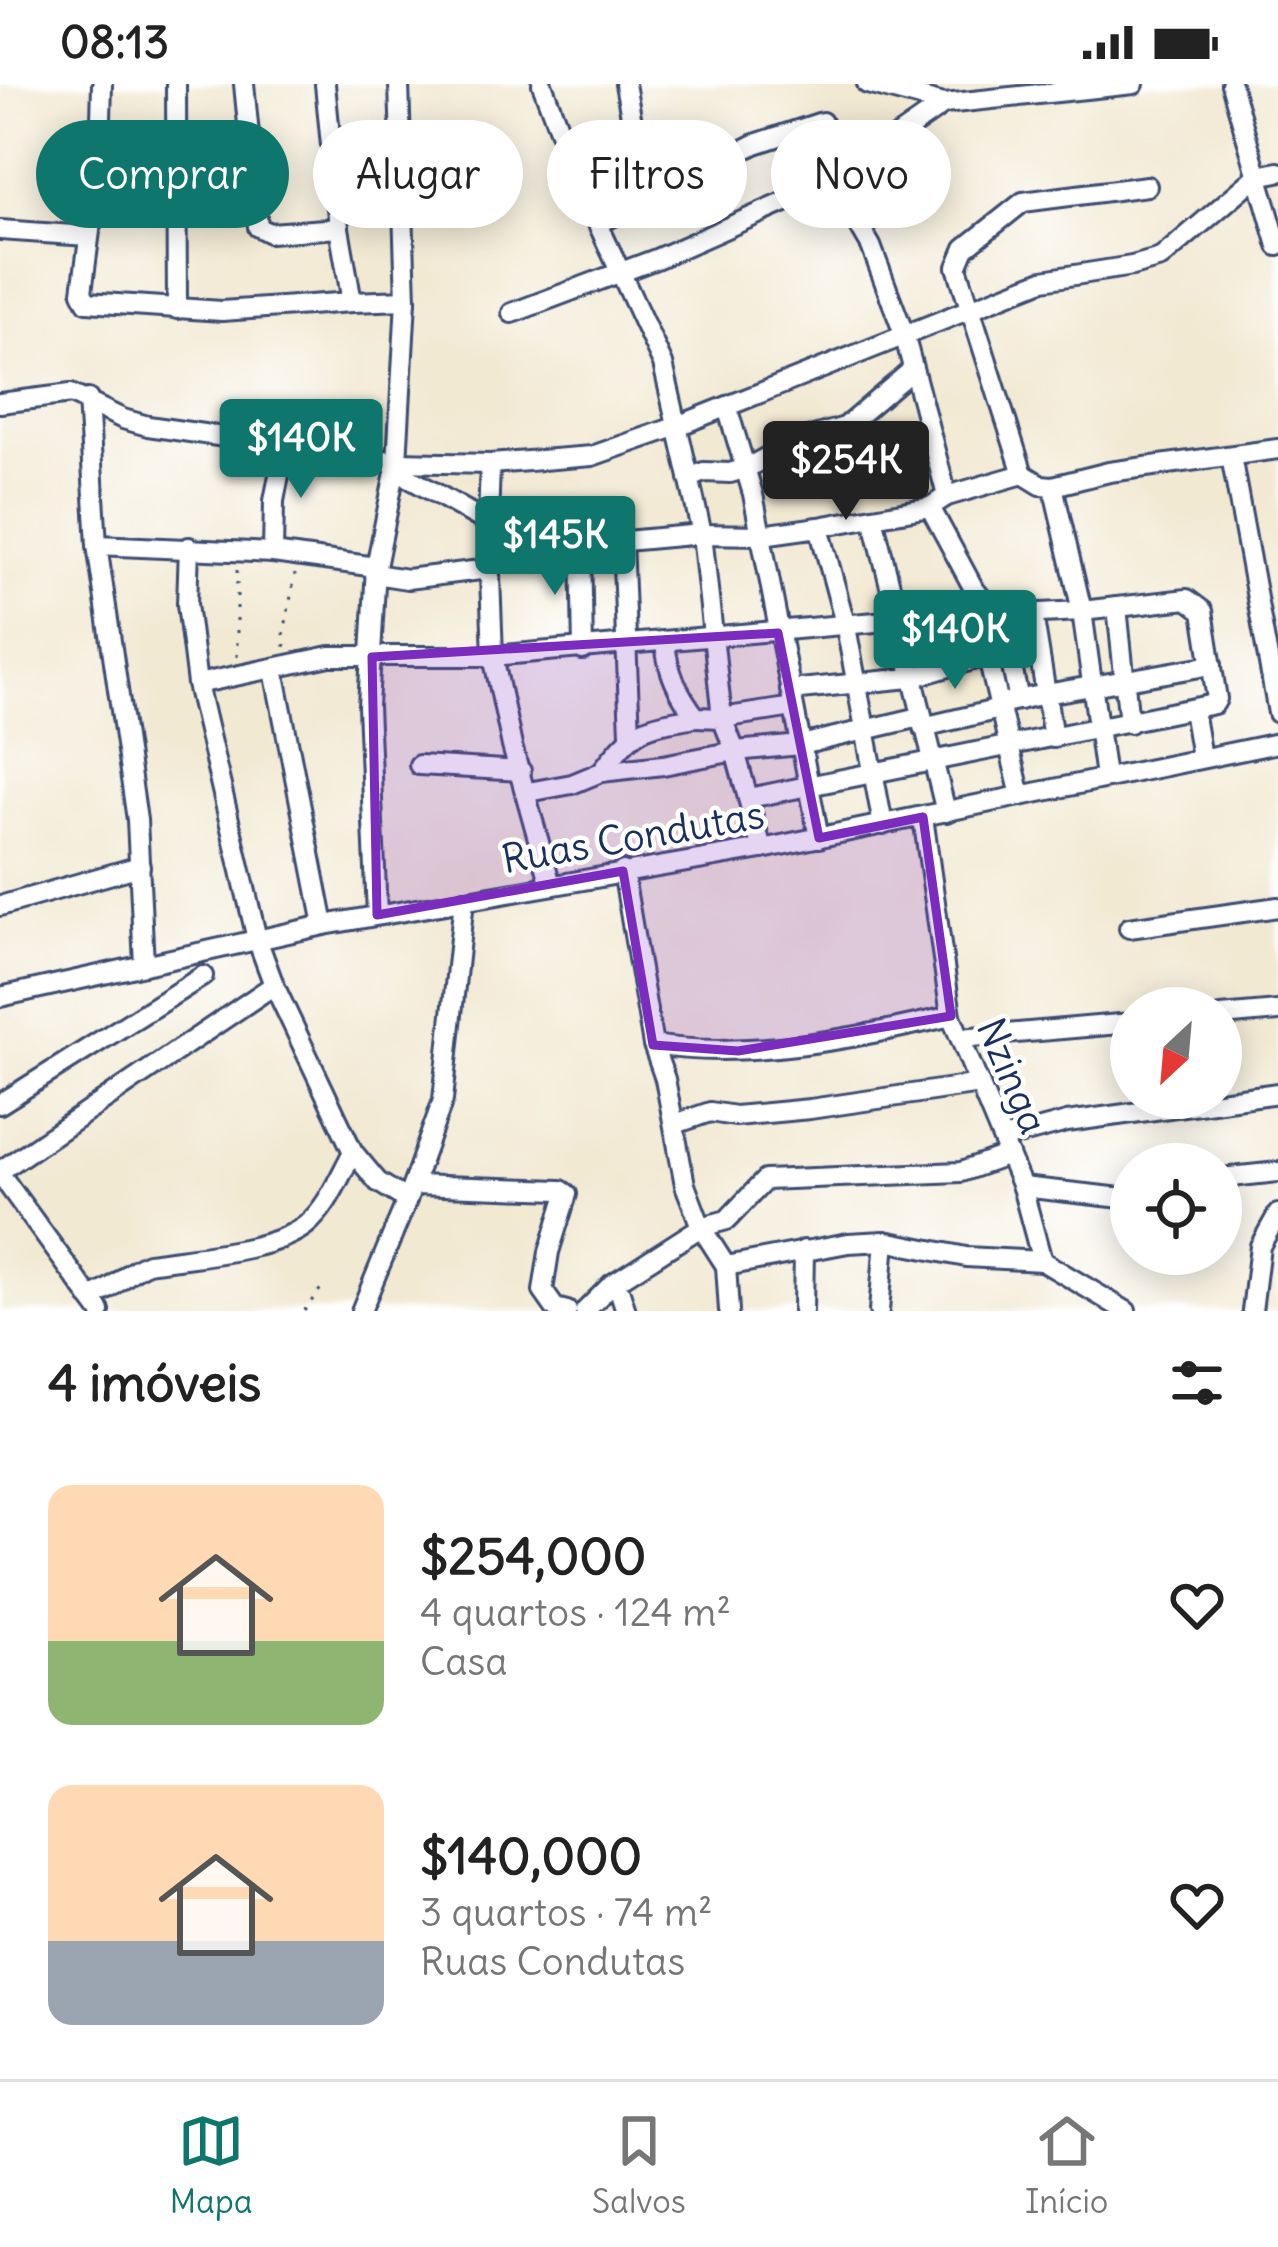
<!DOCTYPE html>
<html lang="pt">
<meta charset="utf-8">
<style>
body{margin:0;font-family:Delius,sans-serif;background:#f2f2f2;color:#222;height:100vh;display:flex;flex-direction:column;font-size:45px;white-space:nowrap}
*{box-sizing:border-box;margin:0}
p{font-size:39px;color:#767676}
.icon{flex:none;width:66px;height:66px;fill:none;stroke:currentColor;stroke-width:2;stroke-linecap:round;stroke-linejoin:round}
.map{position:relative;height:1227px;overflow:hidden}
.sheet{display:flex;flex-direction:column;background:#fff;flex:1}
.sheet>*{flex:none}
.top-card{position:absolute;left:36px;top:36px;width:1206px;height:108px;display:flex;gap:24px}
.needle{width:78px;rotate:206deg}
.controls{position:absolute;left:1110px;top:903px;display:grid;gap:24px}
.controls a{display:grid;place-items:center;width:132px;height:132px;border-radius:50%;background:#fff;box-shadow:0 6px 30px #0003;font-size:60px}
.price{position:absolute;translate:-50% -102px;padding:0 27px;border-radius:12px;background:#0f766e;color:#fff;font-size:39px;line-height:78px;filter:drop-shadow(0 3px 6px #0008)}
.price::after{content:'';position:absolute;left:50%;top:72px;width:36px;height:27px;margin-left:-18px;background:inherit;clip-path:polygon(0 0,100% 0,50% 100%)}
.price.current{background:#222;color:#fff}
ul{padding:0;list-style:none}
li{display:flex;align-items:center;gap:36px;height:300px;padding:0 48px}
li span{display:grid;place-items:center;flex:none;width:336px;height:240px;border-radius:24px;color:#555}
li>.icon{margin-inline-start:auto}
span .icon{width:144px;height:144px;fill:#fffc;stroke-width:1}
li b{font-size:51px}
h2{display:flex;justify-content:space-between;align-items:center;height:144px;padding:0 48px;font-size:51px}
.tag{padding:0 42px;border-radius:54px;background:#fff;box-shadow:0 6px 30px #0003;font-size:42px;line-height:108px}
.tag.current{background:#0f766e;color:#fff}
.status{display:flex;justify-content:space-between;align-items:center;height:84px;padding:0 60px;background:#fff;direction:ltr}
.status svg{height:33px;fill:currentColor}
.dock{display:flex;justify-content:space-around;align-items:center;height:168px;border-top:3px solid #e0e0e0;background:#fff;font-size:33px;color:#767676}
.dock a{display:grid;justify-items:center;gap:6px}
.dock .current{color:#0f766e}
.map>svg:first-child{display:block}
.lines{fill:none;stroke-linecap:round;stroke-linejoin:round}
.minor-casing{stroke:#3b4b70;stroke-width:24}
.path{stroke:#3b4b70;stroke-width:3;stroke-dasharray:3 9;stroke-linecap:butt}
.minor{stroke:#fff;stroke-width:18}
.marked{fill:#7b2cbf;fill-opacity:0.2;stroke:#7b2cbf;stroke-width:9;stroke-linejoin:round}
.labels{text-anchor:middle;dominant-baseline:central;stroke-width:9;stroke-linejoin:round;paint-order:stroke}
.street-label{font-size:39px;fill:#1b2f5e;stroke:#fff}
</style>
<div class="status"><b>08:13</b><svg viewBox="0 0 49 12"><path d="M0 12V9h3v3zM5 12V6h3v6zM10 12V3h3v9zM15 12V0h3v12zM26 1h20v11H26zM47 4h2v5h-2z"/></svg></div>
<div class="map">
<svg width="1278" height="1227" viewBox="0 0 1278 1227">
<rect width="100%" height="100%" fill="#fff"/>
<filter id="ink" filterUnits="userSpaceOnUse"><feTurbulence type="fractalNoise" baseFrequency=".00833" numOctaves="2"/><feDisplacementMap in="SourceGraphic" scale="24" xChannelSelector="R" yChannelSelector="G"/><feConvolveMatrix kernelMatrix="1 2 1 2 8 2 1 2 1" color-interpolation-filters="sRGB"/></filter>
<filter id="wash" filterUnits="userSpaceOnUse"><feTurbulence type="fractalNoise" baseFrequency=".004" numOctaves="4" result="noise"/><feDisplacementMap in="SourceGraphic" scale="48" xChannelSelector="R" yChannelSelector="G"/><feGaussianBlur stdDeviation="2.7" result="paint"/><feColorMatrix in="noise" values="0 0 0 0 0 0 0 0 0 0 0 0 0 0 0 0 0 1.4 0 .05"/><feComposite in="paint" operator="in"/></filter>
<g filter="url(#wash)">
<rect width="100%" height="100%" fill="#f2e9d3"/>
</g>
<g filter="url(#ink)">
<g class="lines">
<!-- minor casing -->
<g class="minor-casing">
<g id="minor">
<path d="M102 0 100 71 82 208 87 218 222 227 352 218"/>
<path d="M176 0 177 225"/>
<path d="M244 0 258 143 270 149 339 144"/>
<path d="M325 0 339 144 352 218 406 216"/>
<path d="M542 0 579 99 663 280 702 450 722 634 793 623"/>
<path d="M625 0 633 43 654 109"/>
<path d="M867 0 944 20 1134 0"/>
<path d="M1231 0 1278 162"/>
<path d="M833 97 871 162 904 250 947 412 1023 390 1041 401 1053 402 1109 388 1278 365"/>
<path d="M598 140 755 60 822 38"/>
<path d="M0 146 88 152"/>
<path d="M512 229 656 175 833 97 944 20"/>
<path d="M88 315 97 461 137 736 144 881"/>
<path d="M0 319 71 310 123 335 148 342 397 378 490 380 592 372 675 343 1043 196 1132 182 1161 174 1257 92 1278 88"/>
<path d="M727 323 753 410 819 754"/>
<path d="M1231 372 1278 629"/>
<path d="M490 380 488 439 581 461 702 450 762 451 819 443 846 543 883 741"/>
<path d="M395 386 488 439 493 572 512 662 551 801"/>
<path d="M1023 390 957 183 965 164 1023 118 1147 102"/>
<path d="M689 394 704 388 730 389 747 384 796 357 845 343 912 286"/>
<path d="M1053 402 1082 527 1105 693"/>
<path d="M930 423 974 505 996 531"/>
<path d="M819 443 873 433"/>
<path d="M622 457 630 650"/>
<path d="M97 461 273 469 376 483"/>
<path d="M581 461 583 566"/>
<path d="M189 463 187 520 197 600"/>
<path d="M273 469 274 417 285 360"/>
<path d="M375 490 407 495 489 485"/>
<path d="M1117 523 1129 639"/>
<path d="M1001 531 1019 616"/>
<path d="M978 532 1021 712"/>
<path d="M665 559C668 589 678 609 696 633L722 634 735 667 801 661 920 633"/>
<path d="M274 586 324 841"/>
<path d="M790 606 910 594 987 572"/>
<path d="M999 620 1046 610 1033 530"/>
<path d="M1193 626 1201 673"/>
<path d="M923 643 1000 625"/>
<path d="M1053 654 1046 610 1212 581"/>
<path d="M419 681 521 687"/>
<path d="M601 688C635 643 641 642 696 633"/>
<path d="M528 708 572 700 601 688 663 681 735 667 762 765"/>
<path d="M946 728 873 433 930 423 947 412"/>
<path d="M923 733 951 932 1022 1103 1042 1177 1126 1227"/>
<path d="M623 787 653 961 665 995 685 1101 701 1143 726 1182 848 1159 885 1157 966 1173 1042 1177"/>
<path d="M0 822 140 782"/>
<path d="M377 831 368 622 376 483 397 378 406 216 399 0"/>
<path d="M1129 844 1278 823"/>
<path d="M0 913 324 841 762 765 1278 659"/>
<path d="M1221 932 1278 927"/>
<path d="M961 954 1131 939"/>
<path d="M653 961C747 976 859 954 951 932"/>
<path d="M0 1020 203 892"/>
<path d="M675 1040 710 1028 735 1032 810 1025 980 1000"/>
<path d="M1003 1055 1067 1038 1278 1009"/>
<path d="M0 1087 274 901"/>
<path d="M0 1090 100 1227"/>
<path d="M1221 1094 1278 1088"/>
<path d="M414 1101 561 1106 567 1110 549 1168 543 1207 555 1224 567 1227"/>
<path d="M1022 1103 1131 1115"/>
<path d="M407 1116 378 1098 353 1068 274 901 257 855 197 600 330 572H493L898 536 1082 527 1187 515 1203 527 1217 615 1214 620 749 714"/>
<path d="M726 1182 729 1227"/>
<path d="M612 1200 620 1208 626 1227"/>
<path d="M89 1213C113 1208 126 1187 148 1179 192 1172 272 1168 306 1141 328 1123 339 1093 353 1068"/>
<path d="M361 1227 407 1116 443 1016 464 816"/>
<path d="M585 1227 612 1200 701 1143 727 1136 765 1096 961 1088 1009 1071"/>
<path d="M803 1227 804 1166"/>
<path d="M879 1227 885 1157"/>
<path d="M1252 1227 1260 1162 1278 1130"/>
</g>
</g>
<!-- path -->
<g class="path">
<path d="M237 486V578"/>
<path d="M285 563 284 550 295 490"/>
<path d="M304 1227 322 1203"/>
</g>
<!-- minor -->
<use href="#minor" class="minor"/>
</g>
</g>
<!-- marked area -->
<path class="marked" d="M778 549 819 754 923 733 951 932 738 967 653 961 623 787 377 831 372 573Z"/>
<g class="labels">
<!-- street labels -->
<g class="street-label">
<text transform="translate(633 753) rotate(-10)">Ruas Condutas</text>
<text transform="translate(1012 992) rotate(67)">Nzinga</text>
</g>
</g>
</svg>
<div class="controls">
<a><svg class="needle" viewBox="-14 -14 28 28"><path d="M0-13l5 13h-10z" fill="#e53935"/><path d="M0 13l5-13h-10z" fill="#767676"/></svg></a>
<a><svg class="icon" aria-label="locate" viewBox="0 0 24 24"><circle cx="12" cy="12" r="6"/><path d="M12 2v4M12 18v4M2 12h4M18 12h4"/></svg></a>
</div>
<b class="price" style="left:301px;top:417px">$140K</b>
<b class="price current" style="left:846px;top:439px">$254K</b>
<b class="price" style="left:555px;top:514px">$145K</b>
<b class="price" style="left:955px;top:608px">$140K</b>
<div class="top-card">
<a class="tag current">Comprar</a>
<a class="tag">Alugar</a>
<a class="tag">Filtros</a>
<a class="tag">Novo</a>
</div>
</div>
<section class="sheet">
<h2>4 imóveis<svg class="icon" aria-label="filters" viewBox="0 0 24 24"><path d="M4 7h16M4 17h16"/><circle cx="9" cy="7" r="2"/><circle cx="15" cy="17" r="2"/></svg></h2>
<ul>
<li><span style="background:linear-gradient(#ffd9b3 65%,#8fb573 0)"><svg class="icon" aria-label="home" viewBox="0 0 24 24"><path d="M3 11l9-7 9 7M6 9v11h12V9"/></svg></span><div><b>$254,000</b><p>4 quartos · 124 m²</p><p>Casa</p></div><svg class="icon" aria-label="heart" viewBox="0 0 24 24"><path d="M12 20l-8-8c-3-5 5-10 8-4 3-6 11-1 8 4z"/></svg></li>
<li><span style="background:linear-gradient(#ffd9b3 65%,#9aa5b1 0)"><svg class="icon" aria-label="home" viewBox="0 0 24 24"><path d="M3 11l9-7 9 7M6 9v11h12V9"/></svg></span><div><b>$140,000</b><p>3 quartos · 74 m²</p><p>Ruas Condutas</p></div><svg class="icon" aria-label="heart" viewBox="0 0 24 24"><path d="M12 20l-8-8c-3-5 5-10 8-4 3-6 11-1 8 4z"/></svg></li>
</ul>
</section>
<nav class="dock">
<a class="current"><svg class="icon" aria-label="map" viewBox="0 0 24 24"><path d="M3 6l6-2 6 2 6-2v14l-6 2-6-2-6 2zM9 4v14M15 6v14"/></svg>Mapa</a>
<a><svg class="icon" aria-label="saved" viewBox="0 0 24 24"><path d="M7 4h10v16l-5-4-5 4z"/></svg>Salvos</a>
<a><svg class="icon" aria-label="home" viewBox="0 0 24 24"><path d="M3 11l9-7 9 7M6 9v11h12V9"/></svg>Início</a>
</nav>
